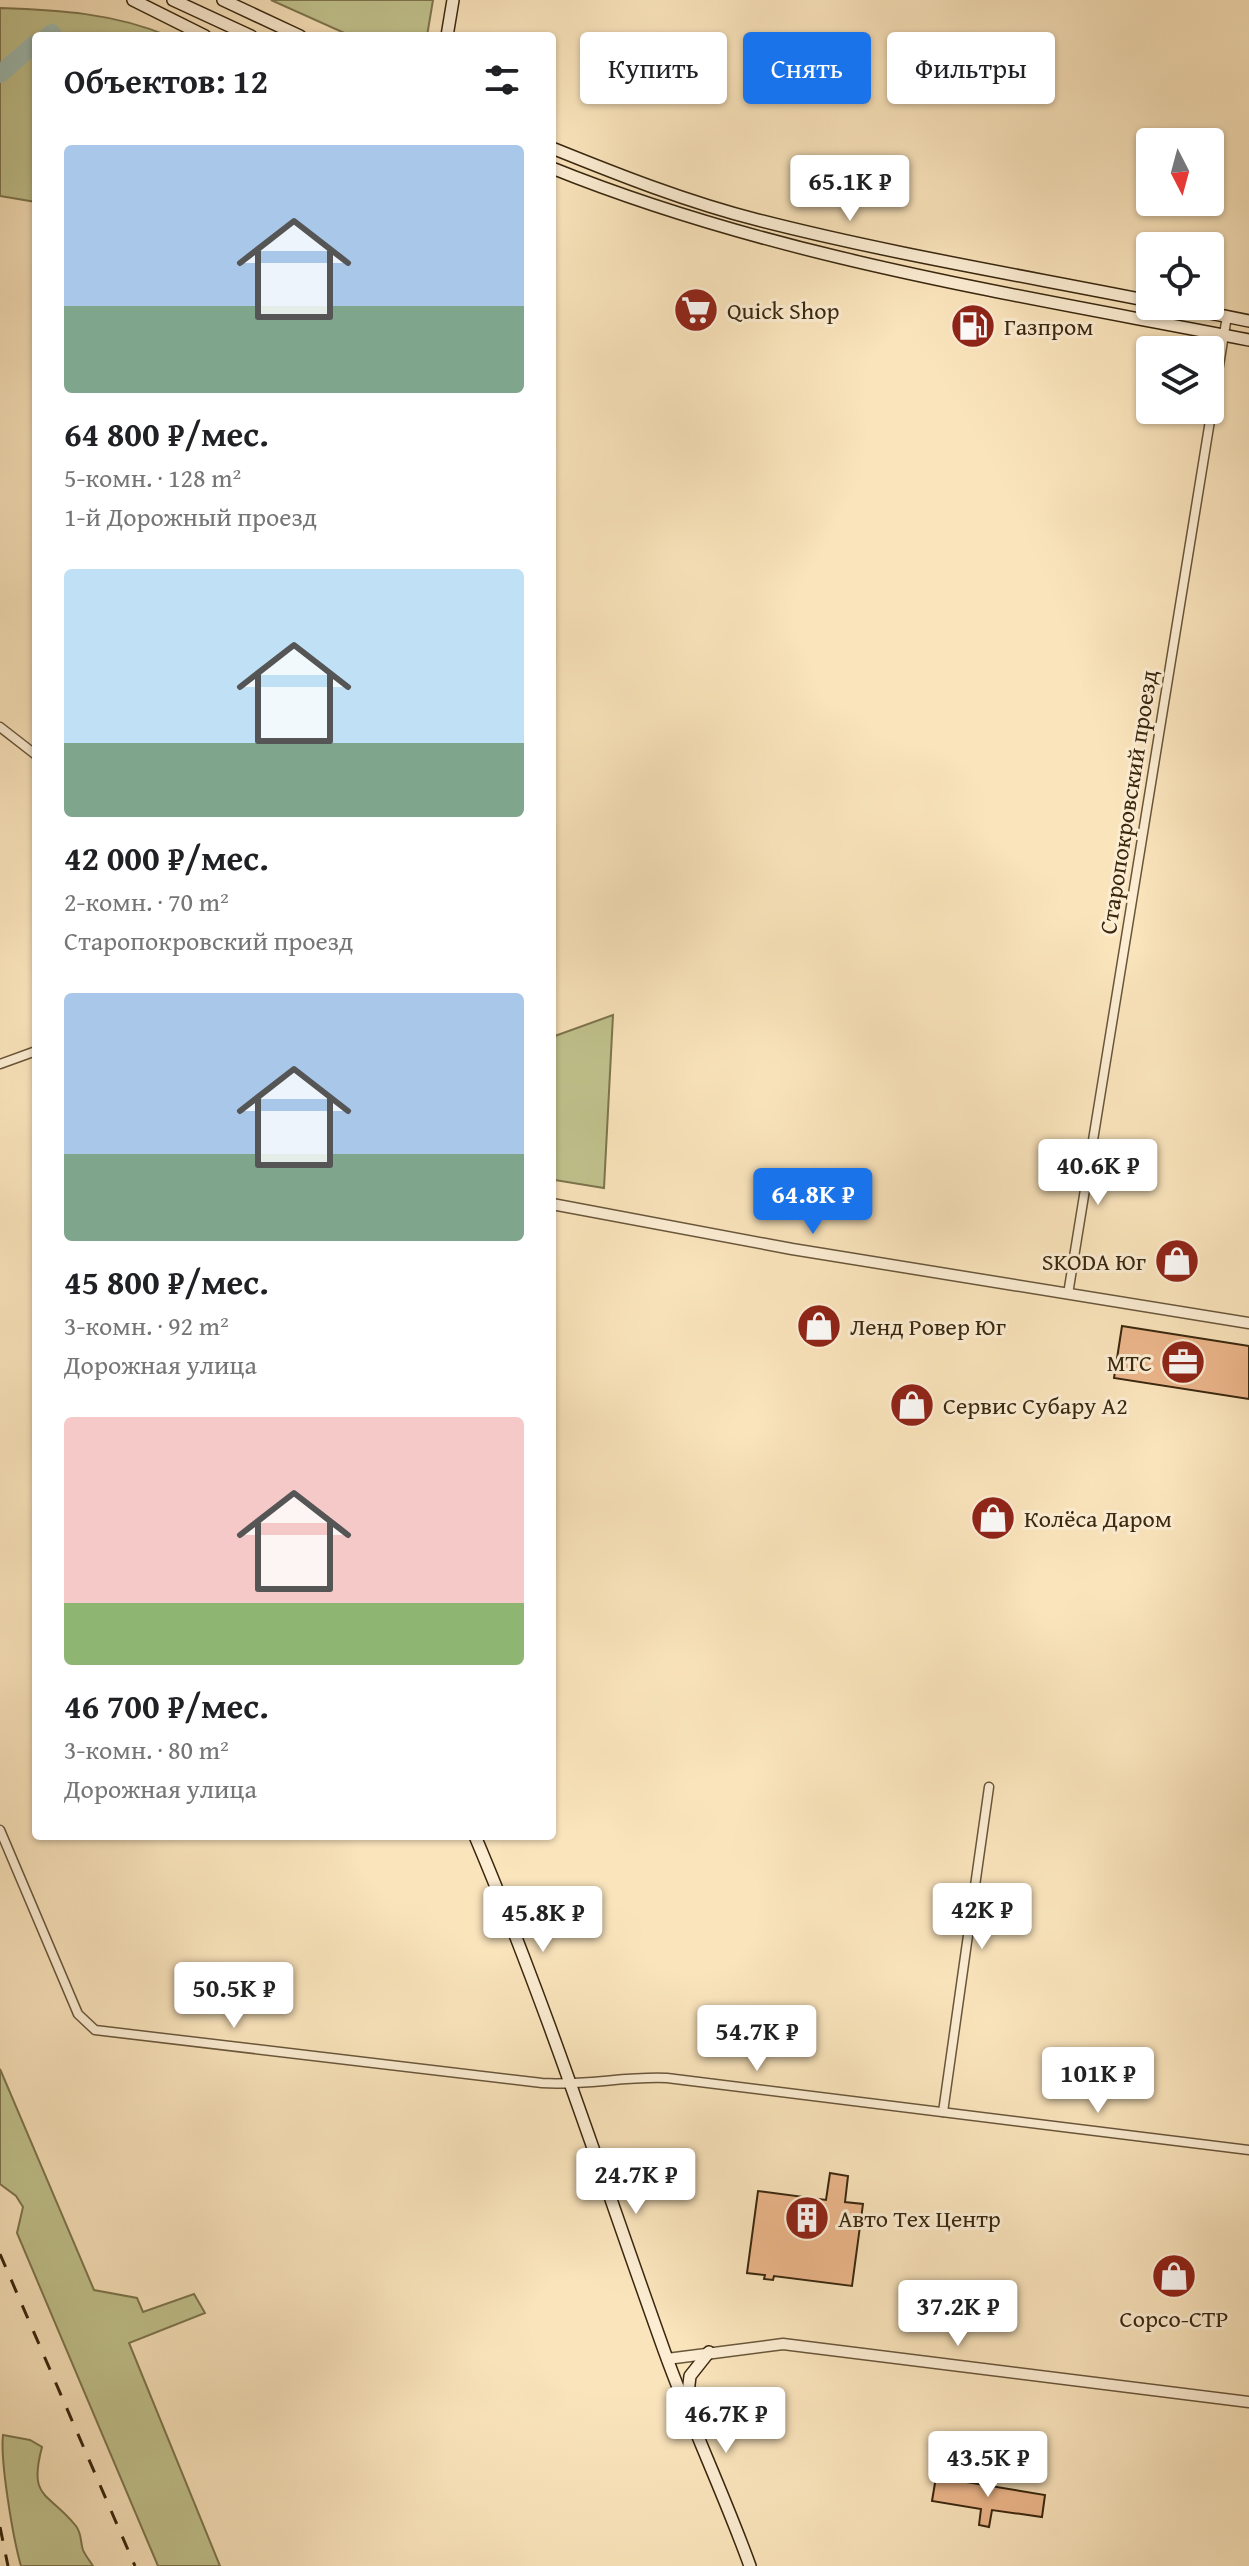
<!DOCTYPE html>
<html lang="ru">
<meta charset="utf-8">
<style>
body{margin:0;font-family:"Gentium Book Plus",serif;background:#f6f6f6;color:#202124;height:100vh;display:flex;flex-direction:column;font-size:30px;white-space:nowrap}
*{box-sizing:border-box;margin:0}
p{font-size:26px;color:#757577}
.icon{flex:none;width:44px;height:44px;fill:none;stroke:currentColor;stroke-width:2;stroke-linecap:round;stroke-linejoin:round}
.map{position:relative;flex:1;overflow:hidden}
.drawer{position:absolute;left:32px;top:32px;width:524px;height:1808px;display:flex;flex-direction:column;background:#fff;border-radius:8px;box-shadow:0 2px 6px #0004}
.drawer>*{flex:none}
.guide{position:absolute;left:580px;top:32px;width:548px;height:72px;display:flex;gap:16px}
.needle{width:52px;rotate:174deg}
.buttons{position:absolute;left:1136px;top:128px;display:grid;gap:16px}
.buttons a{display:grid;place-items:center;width:88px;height:88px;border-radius:8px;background:#fff;box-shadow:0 2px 6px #0004;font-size:40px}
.price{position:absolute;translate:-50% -68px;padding:0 18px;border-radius:8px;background:#fff;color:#222;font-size:26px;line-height:52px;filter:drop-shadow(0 2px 4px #0008)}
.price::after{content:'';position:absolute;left:50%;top:48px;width:24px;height:18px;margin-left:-12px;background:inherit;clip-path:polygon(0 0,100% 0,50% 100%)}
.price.on{background:#1a73e8;color:#fff}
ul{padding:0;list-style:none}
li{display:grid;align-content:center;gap:16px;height:424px;padding:0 32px}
li span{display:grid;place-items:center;height:248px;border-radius:8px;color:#555}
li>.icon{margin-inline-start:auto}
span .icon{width:144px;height:144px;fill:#fffc;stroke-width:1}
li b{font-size:34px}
h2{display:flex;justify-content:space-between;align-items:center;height:96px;padding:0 32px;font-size:34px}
.pill{padding:0 28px;border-radius:8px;background:#fff;box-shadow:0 2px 6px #0004;font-size:28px;line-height:72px}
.pill.on{background:#1a73e8;color:#fff}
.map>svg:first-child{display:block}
.green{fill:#c1c38e;stroke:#7d754e;stroke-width:2}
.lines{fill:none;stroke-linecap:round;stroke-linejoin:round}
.river{stroke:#9fbeb5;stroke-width:18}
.building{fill:#ecb68b;stroke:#39270e;stroke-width:2}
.minor-casing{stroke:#69563a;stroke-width:11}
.tertiary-casing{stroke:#69563a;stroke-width:13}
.secondary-casing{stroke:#39270e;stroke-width:14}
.minor{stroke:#fcedd3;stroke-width:8}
.tertiary{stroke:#fcedd3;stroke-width:10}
.secondary{stroke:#fcedd3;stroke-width:11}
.rail{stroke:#39270e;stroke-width:3;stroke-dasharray:14 14;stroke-linecap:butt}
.labels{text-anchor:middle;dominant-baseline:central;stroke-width:6;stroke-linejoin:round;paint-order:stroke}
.poi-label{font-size:24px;fill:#39270e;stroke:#fcedd3;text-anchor:start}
.street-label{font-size:24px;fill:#39270e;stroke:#fcedd3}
</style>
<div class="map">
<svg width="1249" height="2566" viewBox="0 0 1249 2566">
<rect width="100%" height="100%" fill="#fae4bc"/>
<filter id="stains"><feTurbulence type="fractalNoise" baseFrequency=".0025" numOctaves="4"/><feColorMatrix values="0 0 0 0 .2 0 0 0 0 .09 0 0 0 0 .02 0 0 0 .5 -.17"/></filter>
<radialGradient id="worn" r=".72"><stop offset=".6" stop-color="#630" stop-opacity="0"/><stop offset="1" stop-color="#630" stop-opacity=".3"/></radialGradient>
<!-- green -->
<g class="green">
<path d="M271 0H433L427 36H351Z"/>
<path d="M0 8C58 10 114 13 168 36H36V202L0 196Z"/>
<path d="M613 1015 604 1188 555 1180 552 1183V1037Z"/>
<path d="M0 2069 94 2290 137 2298 143 2312 194 2294 205 2313 129 2343 220 2566H158L17 2233 23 2207 16 2196 0 2184Z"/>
<path d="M3 2435 30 2440 42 2447C28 2500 48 2491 76 2526 82 2534 80 2541 83 2550 85 2555 90 2561 93 2566H21C13 2538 0 2461 3 2435Z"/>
</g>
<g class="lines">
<!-- river -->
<g class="river">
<path d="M48 36 52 33"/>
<path d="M0 74 36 43"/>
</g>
</g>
<!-- building -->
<g class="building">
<path d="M1122 1326 1249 1346V1399L1114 1378Z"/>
<path d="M830 2173 848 2176 845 2202 863 2204 852 2286 774 2276 773 2280 764 2279 765 2275 747 2273 758 2191 826 2200Z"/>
<path d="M936 2477 1045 2495 1042 2517 992 2510 989 2527 979 2525 981 2509 932 2501Z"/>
</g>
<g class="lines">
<!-- minor casing -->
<g class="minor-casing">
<g id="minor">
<path d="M0 727 36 755"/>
<path d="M0 1064 36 1051"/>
<path d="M1068 1294 1227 316"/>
<path d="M0 1830 78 2014 95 2030 542 2083C584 2086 625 2076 667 2078L1249 2150"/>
<path d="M943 2112 989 1787"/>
</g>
</g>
<!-- tertiary casing -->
<g class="tertiary-casing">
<g id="tertiary">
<path d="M552 1204 792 1249 1249 1323"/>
<path d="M667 2359 783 2344 1249 2402"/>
</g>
</g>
<!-- secondary casing -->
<g class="secondary-casing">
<g id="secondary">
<path d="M133 0 205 36"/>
<path d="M173 0 251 36"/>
<path d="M223 0 300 36"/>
<path d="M447 36 453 0"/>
<path d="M552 148C619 175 687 202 758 220 887 253 1019 275 1150 301"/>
<path d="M552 168C775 258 1014 294 1249 340"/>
<path d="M1175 306 1249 321"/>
<path d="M475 1836C547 2006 603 2180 665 2353 691 2425 724 2494 750 2566"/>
<path d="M687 2402 690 2376 709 2352"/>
</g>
</g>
<!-- minor -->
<use href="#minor" class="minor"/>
<!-- tertiary -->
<use href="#tertiary" class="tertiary"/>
<!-- secondary -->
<use href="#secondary" class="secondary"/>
<!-- rail -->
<g class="rail">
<path d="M0 2254 135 2566"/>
<path d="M0 2527 8 2566"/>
</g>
</g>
<!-- icons -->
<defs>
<g id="supermarket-disc" transform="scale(2.3)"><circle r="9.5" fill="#8f2418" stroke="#fcedd3"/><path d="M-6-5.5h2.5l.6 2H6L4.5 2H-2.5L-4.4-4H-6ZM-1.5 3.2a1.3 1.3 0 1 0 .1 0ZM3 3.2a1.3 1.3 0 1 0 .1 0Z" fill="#fff"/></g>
<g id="fuel-disc" transform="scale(2.3)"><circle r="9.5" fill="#8f2418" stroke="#fcedd3"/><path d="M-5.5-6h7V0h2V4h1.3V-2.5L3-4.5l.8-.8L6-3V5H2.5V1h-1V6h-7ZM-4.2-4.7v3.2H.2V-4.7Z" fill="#fff"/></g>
<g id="shop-disc" transform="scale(2.3)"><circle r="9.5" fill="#8f2418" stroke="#fcedd3"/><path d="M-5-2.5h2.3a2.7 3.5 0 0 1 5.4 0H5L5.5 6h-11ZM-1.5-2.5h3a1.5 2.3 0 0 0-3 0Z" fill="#fff"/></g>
<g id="office-disc" transform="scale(2.3)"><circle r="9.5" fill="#8f2418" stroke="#fcedd3"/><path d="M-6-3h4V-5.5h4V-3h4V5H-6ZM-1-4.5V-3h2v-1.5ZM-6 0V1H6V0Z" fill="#fff"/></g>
<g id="building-disc" transform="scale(2.3)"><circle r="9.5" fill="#8f2418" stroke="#fcedd3"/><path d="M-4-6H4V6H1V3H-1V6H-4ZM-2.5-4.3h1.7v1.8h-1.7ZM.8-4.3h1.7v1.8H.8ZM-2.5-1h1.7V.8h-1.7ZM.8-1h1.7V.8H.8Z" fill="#fff"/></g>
</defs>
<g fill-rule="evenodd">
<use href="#supermarket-disc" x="696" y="310"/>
<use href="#fuel-disc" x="973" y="326"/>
<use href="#shop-disc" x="1177" y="1261"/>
<use href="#shop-disc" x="819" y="1326"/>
<use href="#office-disc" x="1183" y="1362"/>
<use href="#shop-disc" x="912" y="1405"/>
<use href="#shop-disc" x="993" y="1518"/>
<use href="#building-disc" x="807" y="2218"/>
<use href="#shop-disc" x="1174" y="2276"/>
</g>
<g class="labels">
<!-- poi labels -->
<g class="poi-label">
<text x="727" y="310">Quick Shop</text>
<text x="1004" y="326">Газпром</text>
<text x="1146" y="1261" text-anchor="end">SKODA Юг</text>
<text x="850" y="1326">Ленд Ровер Юг</text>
<text x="1152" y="1362" text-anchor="end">МТС</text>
<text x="943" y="1405">Сервис Субару А2</text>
<text x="1024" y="1518">Колёса Даром</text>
<text x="838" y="2218">Авто Тех Центр</text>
<text x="1174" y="2318" text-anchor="middle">Сорсо-СТР</text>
</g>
<!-- street labels -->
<g class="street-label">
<text transform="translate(1128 802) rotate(-81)">Старопокровский проезд</text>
</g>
</g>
<rect width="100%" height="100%" filter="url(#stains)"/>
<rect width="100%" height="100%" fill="url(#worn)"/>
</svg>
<div class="buttons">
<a><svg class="needle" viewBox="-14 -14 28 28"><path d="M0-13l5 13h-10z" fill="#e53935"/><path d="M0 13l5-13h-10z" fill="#757577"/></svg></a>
<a><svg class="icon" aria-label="locate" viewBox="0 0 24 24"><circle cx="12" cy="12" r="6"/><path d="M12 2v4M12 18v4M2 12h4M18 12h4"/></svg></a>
<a><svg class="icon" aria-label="layers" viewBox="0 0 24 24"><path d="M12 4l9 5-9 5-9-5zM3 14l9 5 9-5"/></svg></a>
</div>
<b class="price" style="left:850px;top:223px">65.1K ₽</b>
<b class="price" style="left:1098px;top:1207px">40.6K ₽</b>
<b class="price on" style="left:813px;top:1236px">64.8K ₽</b>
<b class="price" style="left:982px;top:1951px">42K ₽</b>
<b class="price" style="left:543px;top:1954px">45.8K ₽</b>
<b class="price" style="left:234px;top:2030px">50.5K ₽</b>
<b class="price" style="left:757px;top:2073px">54.7K ₽</b>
<b class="price" style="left:1098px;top:2115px">101K ₽</b>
<b class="price" style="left:636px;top:2216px">24.7K ₽</b>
<b class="price" style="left:958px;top:2348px">37.2K ₽</b>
<b class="price" style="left:726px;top:2455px">46.7K ₽</b>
<b class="price" style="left:988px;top:2499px">43.5K ₽</b>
<div class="guide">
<a class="pill">Купить</a>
<a class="pill on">Снять</a>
<a class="pill">Фильтры</a>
</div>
<section class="drawer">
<h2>Объектов: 12<svg class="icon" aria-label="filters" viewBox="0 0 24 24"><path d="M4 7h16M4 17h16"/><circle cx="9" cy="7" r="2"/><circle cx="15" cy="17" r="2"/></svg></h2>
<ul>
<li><span style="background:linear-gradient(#a9c7e8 65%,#7fa58c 0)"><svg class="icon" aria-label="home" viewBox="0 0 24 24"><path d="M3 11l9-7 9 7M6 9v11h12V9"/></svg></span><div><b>64 800 ₽/мес.</b><p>5-комн. · 128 m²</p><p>1-й Дорожный проезд</p></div></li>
<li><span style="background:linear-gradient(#bfe0f5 70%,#7fa58c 0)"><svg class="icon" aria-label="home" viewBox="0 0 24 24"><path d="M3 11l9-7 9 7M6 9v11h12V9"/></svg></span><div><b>42 000 ₽/мес.</b><p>2-комн. · 70 m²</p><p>Старопокровский проезд</p></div></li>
<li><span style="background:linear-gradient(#a9c7e8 65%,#7fa58c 0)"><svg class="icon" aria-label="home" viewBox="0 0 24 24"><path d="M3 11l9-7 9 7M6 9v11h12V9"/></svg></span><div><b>45 800 ₽/мес.</b><p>3-комн. · 92 m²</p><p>Дорожная улица</p></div></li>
<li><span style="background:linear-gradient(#f6c9c9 75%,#8fb573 0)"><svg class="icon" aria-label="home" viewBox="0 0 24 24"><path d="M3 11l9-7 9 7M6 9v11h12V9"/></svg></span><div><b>46 700 ₽/мес.</b><p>3-комн. · 80 m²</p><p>Дорожная улица</p></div></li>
</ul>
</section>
</div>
